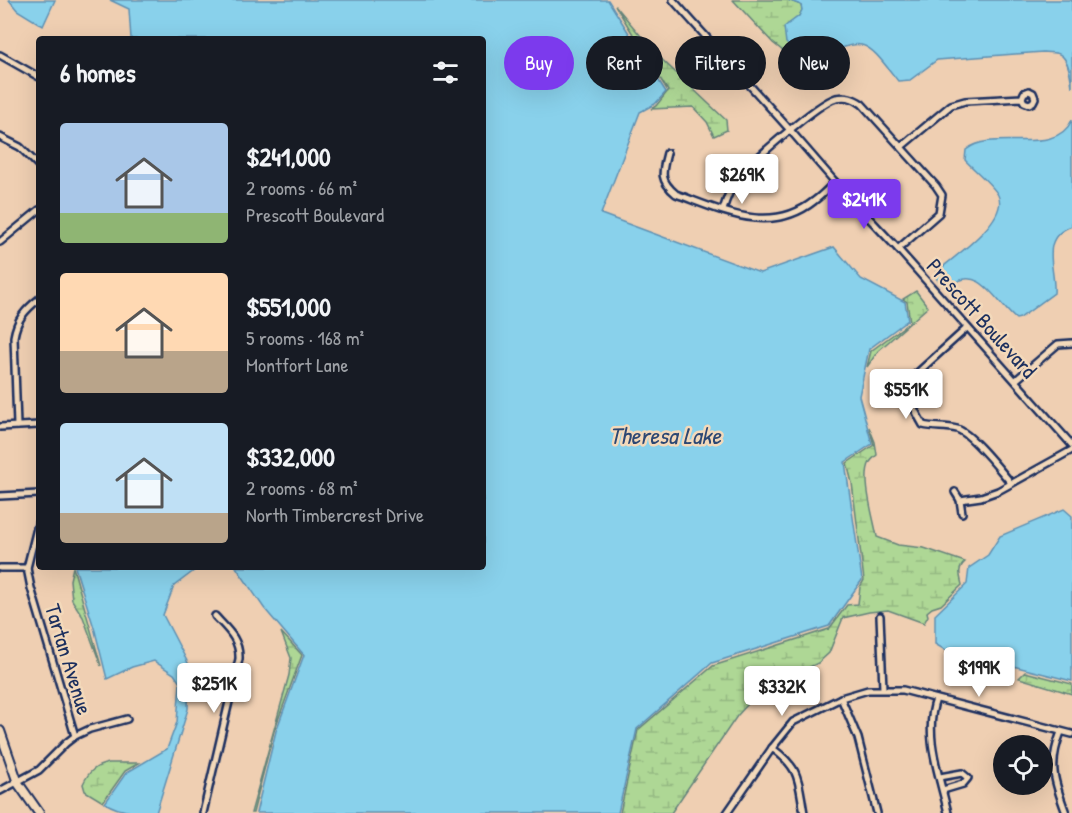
<!DOCTYPE html>
<meta charset="utf-8">
<style>
body{margin:0;font-family:"Patrick Hand",sans-serif;background:#20242c;color:#f1f3f6;height:100vh;display:flex;flex-direction:column;font-size:22px;white-space:nowrap}
*{box-sizing:border-box;margin:0}
p{font-size:20px;color:#9ea1a6}
.icon{flex:none;width:33px;height:33px;fill:none;stroke:currentColor;stroke-width:2;stroke-linecap:round;stroke-linejoin:round}
.map{position:relative;flex:1;overflow:hidden}
.drawer{position:absolute;left:36px;top:36px;width:450px;height:534px;display:flex;flex-direction:column;background:#171b24;border-radius:6px;box-shadow:0 6px 24px #0002}
.drawer>*{flex:none}
.guide{position:absolute;left:504px;top:36px;width:477px;height:54px;display:flex;gap:12px}
.tools{position:absolute;left:993px;top:735px;display:grid;gap:12px}
.tools a{display:grid;place-items:center;width:60px;height:60px;border-radius:50%;background:#171b24;box-shadow:0 6px 24px #0002;font-size:30px}
.price{position:absolute;translate:-50% -51px;padding:0 14px;border-radius:6px;background:#fff;color:#222;font-size:20px;line-height:39px;filter:drop-shadow(0 2px 3px #0008)}
.price::after{content:'';position:absolute;left:50%;top:36px;width:18px;height:14px;margin-left:-9px;background:inherit;clip-path:polygon(0 0,100% 0,50% 100%)}
.price.current{background:#7c3aed;color:#fff}
ul{padding:0;list-style:none}
li{display:flex;align-items:center;gap:18px;height:150px;padding:0 24px}
li span{display:grid;place-items:center;flex:none;width:168px;height:120px;border-radius:6px;color:#555}
li>.icon{margin-inline-start:auto}
span .icon{width:72px;height:72px;fill:#fffc;stroke-width:1}
li b{font-size:26px}
h2{display:flex;justify-content:space-between;align-items:center;height:72px;padding:0 24px;font-size:26px}
.chip{padding:0 21px;border-radius:27px;background:#171b24;box-shadow:0 6px 24px #0002;font-size:21px;line-height:54px}
.chip.current{background:#7c3aed;color:#fff}
.map>svg:first-child{display:block}
.wetland{fill:url(#wetland-marsh);stroke:#64837a;stroke-width:1.5}
.water{fill:#89d1eb;stroke:#5d90b3;stroke-width:1.5}
.lines{fill:none;stroke-linecap:round;stroke-linejoin:round}
.street-casing{stroke:#1b2f5e;stroke-width:10}
.secondary-casing{stroke:#1b2f5e;stroke-width:12}
.street{stroke:#f3d9ba;stroke-width:5}
.secondary{stroke:#f3d9ba;stroke-width:8}
.labels{text-anchor:middle;dominant-baseline:central;stroke-width:5;stroke-linejoin:round;paint-order:stroke}
.street-label{font-size:22px;fill:#1b2f5e;stroke:#f3d9ba}
.water-label{font-size:24px;font-style:italic;fill:#2c4773;stroke:#f3d9ba}
</style>
<div class="map">
<svg width="1072" height="813" viewBox="0 0 1072 813">
<defs>
<pattern id="wetland-marsh" width="20" height="14" patternUnits="userSpaceOnUse" patternTransform="scale(1.5)"><rect width="20" height="14" fill="#aed795"/><path d="M1 5h8M5 5V1M11 12h8M15 12V8" fill="none" stroke="#95b983"/></pattern>
</defs>
<rect width="100%" height="100%" fill="#efcfb2"/>
<filter id="ink" filterUnits="userSpaceOnUse"><feTurbulence type="fractalNoise" baseFrequency=".0167" numOctaves="2"/><feDisplacementMap in="SourceGraphic" scale="12" xChannelSelector="R" yChannelSelector="G"/><feConvolveMatrix kernelMatrix="1 2 1 2 8 2 1 2 1" color-interpolation-filters="sRGB"/></filter>
<g filter="url(#ink)">
<!-- wetland -->
<g class="wetland">
<path d="M733 0H788L801 5 802 10 799 16 785 27 797 52 817 62H797L773 43Z"/>
<path d="M615 5 655 53 726 120 727 130 714 136 707 122 693 107 651 109 656 106 668 91Z"/>
<path d="M916 291 928 307 878 351 867 367 871 351 910 322 907 302 903 299Z"/>
<path d="M869 427 875 442 877 455C875 457 872 459 870 462 861 478 874 519 877 537L898 545 924 548 965 562C957 569 960 576 962 585L941 605 932 608 927 612 928 616 924 623 888 610 869 612 843 618 829 653 818 663 759 692 737 716 671 813H620L638 730 713 666 829 629 847 605 858 604 860 587 864 580 852 483 847 463 874 445Z"/>
<path d="M73 567 101 666 83 617 72 600 70 580Z"/>
<path d="M281 632 302 655 274 731 253 813H251L289 675 291 658Z"/>
<path d="M1025 672 1072 684V694L1019 678Z"/>
<path d="M109 763H139L125 771 103 802 85 791 83 784C89 771 95 766 109 763Z"/>
</g>
<!-- water -->
<g class="water">
<path d="M9 0H55L43 26 17 10Z"/>
<path d="M110 0H608L666 92 655 104 640 112 601 214 760 273 834 247 861 279 905 302 908 320 869 349 859 396 872 444 845 462 862 580 829 626 712 663 637 729 618 813H256L276 731 304 655 264 608 236 567H483V39H131L129 9Z"/>
<path d="M788 0H1072V87C1071 78 1069 58 1059 54 1055 52 1047 53 1043 52L937 60 910 80 898 81C866 40 863 33 817 62L796 52 786 43 784 27 799 16 802 10 801 5Z"/>
<path d="M1072 120V226C1038 238 1056 268 1054 293L1020 318 1016 319C997 304 979 262 951 286L942 284 936 278V272C953 258 1010 219 998 195 994 186 972 168 965 160L966 150C994 127 1055 158 1072 120Z"/>
<path d="M1064 509 1072 516V681L1009 665 957 657 935 644V615L967 584 969 568 988 555 1000 536Z"/>
<path d="M75 567H199L174 586 163 615 189 665 188 709 156 813C137 813 122 813 105 803L126 773 167 749 177 722 180 683 174 674 154 661 132 667 107 679 95 631Z"/>
</g>
<g class="lines">
<!-- street casing -->
<g class="street-casing">
<g id="street">
<path d="M673 0 790 130 835 182 898 249 1072 445"/>
<path d="M0 55 39 77"/>
<path d="M0 137 20 147 39 166"/>
<path d="M901 147 951 105 965 101 1022 98 1024 93 1029 91 1033 93 1035 98 1033 102 1029 104 1024 102 1022 98"/>
<path d="M667 153C662 172 659 180 676 194 721 210 770 236 814 201 821 196 828 189 835 182"/>
<path d="M723 210C726 200 730 189 736 181 748 164 818 103 836 98 847 96 853 98 862 104L936 186 942 195 939 213 898 249"/>
<path d="M0 242 39 210"/>
<path d="M967 328 915 375C905 394 913 408 923 425 935 428 945 426 957 429 971 433 1000 470 1011 483"/>
<path d="M1016 380 1058 344 1072 343"/>
<path d="M17 426 14 337C17 319 25 310 39 299"/>
<path d="M0 427 39 425"/>
<path d="M955 492 960 500 962 513"/>
<path d="M0 496 39 494"/>
<path d="M960 500 981 497 998 491 1072 450"/>
<path d="M39 520 27 568 31 588 75 736"/>
<path d="M0 568H27"/>
<path d="M880 616 883 689"/>
<path d="M841 698 858 738 877 813"/>
<path d="M936 699C923 735 940 777 948 813"/>
<path d="M1061 732C1048 765 1054 781 1066 813"/>
<path d="M772 748C801 769 798 780 804 813"/>
<path d="M940 777 962 773 968 778 963 784 943 790"/>
<path d="M0 791 39 770 66 743 75 736 90 729 127 719"/>
<path d="M203 813 239 659C240 639 227 629 215 616"/>
<path d="M727 813 772 748 793 722 841 698 868 690H903L1072 734"/>
</g>
</g>
<!-- secondary casing -->
<g class="secondary-casing">
<path id="secondary" d="M0 731 18 783 39 813"/>
</g>
<!-- street -->
<use href="#street" class="street"/>
<!-- secondary -->
<use href="#secondary" class="secondary"/>
</g>
</g>
<g class="labels">
<!-- street labels -->
<g class="street-label">
<text transform="translate(982 318) rotate(48)">Prescott Boulevard</text>
<text transform="translate(69 659) rotate(73)">Tartan Avenue</text>
</g>
<!-- water labels -->
<g class="water-label">
<text x="665" y="435">Theresa Lake</text>
</g>
</g>
</svg>
<div class="tools">
<a><svg class="icon" aria-label="locate" viewBox="0 0 24 24"><circle cx="12" cy="12" r="6"/><path d="M12 2v4M12 18v4M2 12h4M18 12h4"/></svg></a>
</div>
<b class="price" style="left:742px;top:205px">$269K</b>
<b class="price current" style="left:864px;top:230px">$241K</b>
<b class="price" style="left:906px;top:420px">$551K</b>
<b class="price" style="left:979px;top:698px">$199K</b>
<b class="price" style="left:214px;top:714px">$251K</b>
<b class="price" style="left:782px;top:717px">$332K</b>
<div class="guide">
<a class="chip current">Buy</a>
<a class="chip">Rent</a>
<a class="chip">Filters</a>
<a class="chip">New</a>
</div>
<section class="drawer">
<h2>6 homes<svg class="icon" aria-label="filters" viewBox="0 0 24 24"><path d="M4 7h16M4 17h16"/><circle cx="9" cy="7" r="2"/><circle cx="15" cy="17" r="2"/></svg></h2>
<ul>
<li><span style="background:linear-gradient(#a9c7e8 75%,#8fb573 0)"><svg class="icon" aria-label="home" viewBox="0 0 24 24"><path d="M3 11l9-7 9 7M6 9v11h12V9"/></svg></span><div><b>$241,000</b><p>2 rooms · 66 m²</p><p>Prescott Boulevard</p></div></li>
<li><span style="background:linear-gradient(#ffd9b3 65%,#b9a48a 0)"><svg class="icon" aria-label="home" viewBox="0 0 24 24"><path d="M3 11l9-7 9 7M6 9v11h12V9"/></svg></span><div><b>$551,000</b><p>5 rooms · 168 m²</p><p>Montfort Lane</p></div></li>
<li><span style="background:linear-gradient(#bfe0f5 75%,#b9a48a 0)"><svg class="icon" aria-label="home" viewBox="0 0 24 24"><path d="M3 11l9-7 9 7M6 9v11h12V9"/></svg></span><div><b>$332,000</b><p>2 rooms · 68 m²</p><p>North Timbercrest Drive</p></div></li>
</ul>
</section>
</div>
